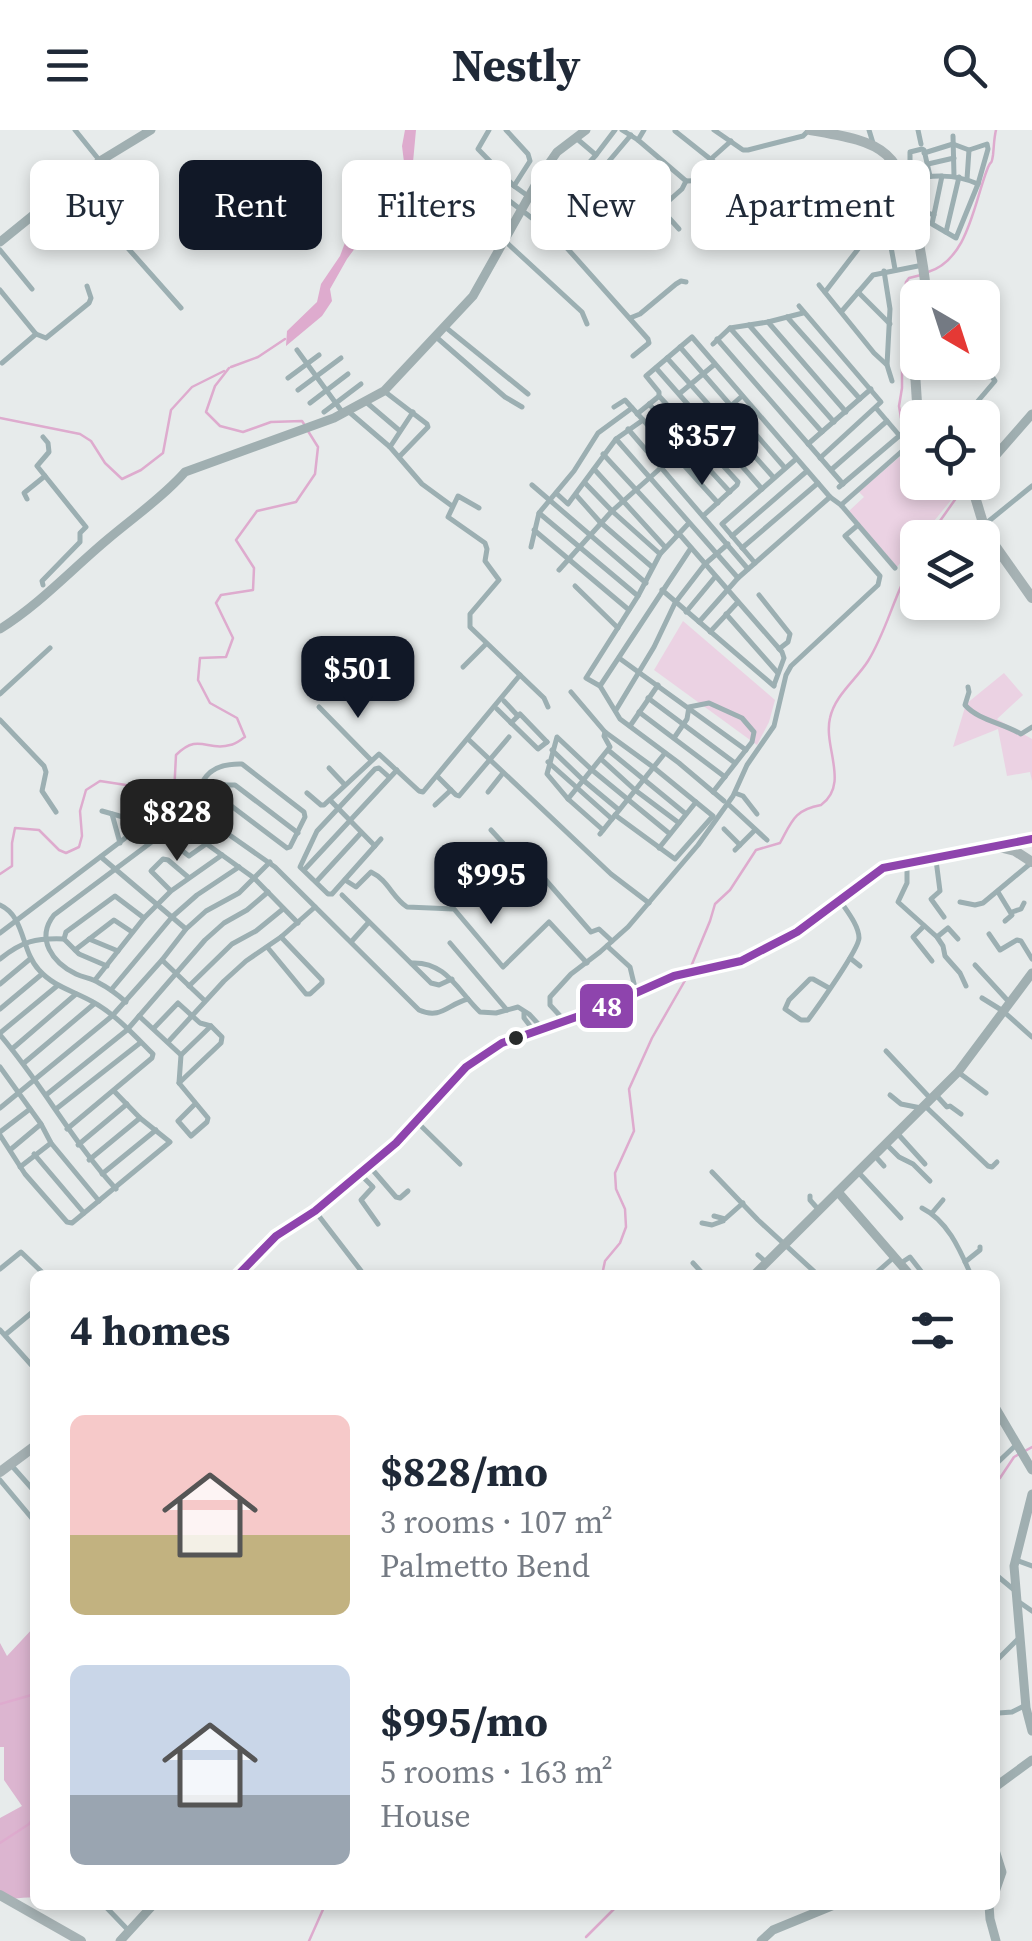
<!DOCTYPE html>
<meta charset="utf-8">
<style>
body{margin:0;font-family:"Source Serif 4",serif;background:#f6f6f7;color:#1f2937;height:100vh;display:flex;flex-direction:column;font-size:38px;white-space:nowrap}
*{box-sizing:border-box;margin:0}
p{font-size:32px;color:#747a83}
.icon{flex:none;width:55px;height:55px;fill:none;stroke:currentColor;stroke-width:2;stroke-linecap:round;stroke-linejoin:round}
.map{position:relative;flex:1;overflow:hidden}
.drawer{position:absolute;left:30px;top:1140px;width:970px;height:640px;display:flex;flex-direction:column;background:#fff;border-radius:15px;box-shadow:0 5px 15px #0003}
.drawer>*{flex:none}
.guide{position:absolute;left:30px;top:30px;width:972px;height:90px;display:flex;gap:20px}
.needle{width:65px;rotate:141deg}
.fabs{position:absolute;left:900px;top:150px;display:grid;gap:20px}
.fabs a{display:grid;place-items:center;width:100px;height:100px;border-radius:15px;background:#fff;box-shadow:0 5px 15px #0003;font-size:50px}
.price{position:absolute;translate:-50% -85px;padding:0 22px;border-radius:20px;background:#111827;color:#fff;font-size:32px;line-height:65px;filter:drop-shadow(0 2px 5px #0008)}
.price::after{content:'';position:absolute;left:50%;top:60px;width:30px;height:22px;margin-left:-15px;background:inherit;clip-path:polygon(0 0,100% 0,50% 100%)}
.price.active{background:#222;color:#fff}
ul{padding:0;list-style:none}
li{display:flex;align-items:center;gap:30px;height:250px;padding:0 40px}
li span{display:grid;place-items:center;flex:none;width:280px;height:200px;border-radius:15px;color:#555}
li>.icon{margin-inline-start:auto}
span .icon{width:120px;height:120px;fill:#fffc;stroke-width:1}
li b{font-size:42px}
h2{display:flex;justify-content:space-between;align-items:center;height:120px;padding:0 40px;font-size:42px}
.tag{padding:0 35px;border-radius:15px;background:#fff;box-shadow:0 5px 15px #0003;font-size:35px;line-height:90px}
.tag.active{background:#111827;color:#fff}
header{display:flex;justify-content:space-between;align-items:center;height:130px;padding:0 40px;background:#fff;font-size:45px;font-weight:700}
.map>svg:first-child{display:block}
.green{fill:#ebd2e3}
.forest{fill:#dcb5d0}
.water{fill:#deabce}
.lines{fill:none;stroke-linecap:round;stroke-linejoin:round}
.stream{stroke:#deabce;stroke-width:2.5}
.street{stroke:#9cafb2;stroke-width:5}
.secondary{stroke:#a0afb1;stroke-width:9}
.primary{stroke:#a6b2b4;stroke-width:10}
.bus-1-casing{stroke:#fff;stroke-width:15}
.bus-1{stroke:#8e44ad;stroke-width:8}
.bus-dot{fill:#282b2b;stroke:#fff;stroke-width:4}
.line-badge{stroke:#fff;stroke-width:4}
.badge-label{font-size:28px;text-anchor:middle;font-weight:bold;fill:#fff}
</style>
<header><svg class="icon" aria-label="menu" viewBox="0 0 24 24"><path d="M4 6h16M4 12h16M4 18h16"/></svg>Nestly<svg class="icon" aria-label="search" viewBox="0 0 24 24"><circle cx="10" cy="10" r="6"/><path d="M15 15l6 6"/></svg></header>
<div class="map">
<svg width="1032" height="1811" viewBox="0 0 1032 1811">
<rect width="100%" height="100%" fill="#e7ebeb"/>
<!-- green -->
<g class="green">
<path d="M917 312 918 352H956V364L921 407 918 408 917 412 897 437 849 381 864 367 859 362Z"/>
<path d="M683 491 775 570 769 592 757 615 654 540Z"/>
<path d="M1004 543 1023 565 997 589 1032 609V651L1030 642 1007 646 998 599 953 617 966 574Z"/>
</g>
<!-- forest -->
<path class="forest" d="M35 1496V1765L34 1768C22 1766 12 1771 0 1768V1688L22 1676 4 1650V1617H0V1513L7 1526Z"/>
<!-- water -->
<path class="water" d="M405 0H416L412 43 395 70 381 83 347 129 330 159 332 171 322 186 286 216 287 201 317 172 321 154 340 126 346 110 374 80 398 47 404 32 402 16Z"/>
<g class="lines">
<!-- stream -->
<g class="stream">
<path d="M928 142C968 130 974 73 987 40 992 27 991 38 993 25 994 16 994 8 996 0"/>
<path d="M231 237 258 227 285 209"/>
<path d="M229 238 215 256 206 282 220 296 243 302 271 292 302 291 304 294"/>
<path d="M0 288 80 304 91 311 105 333 122 349 141 340 163 323 171 280 192 257 224 241"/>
<path d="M916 305 901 288 899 276 902 258V176L906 152 909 148 921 145"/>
<path d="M928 408 959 364 958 352"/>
<path d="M0 744 12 736V713L15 698 39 700 59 720 66 723 79 717 82 706 80 681 86 660 100 651 126 655 161 670 174 664 176 625C199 602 207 622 230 615 236 614 240 610 245 607L237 588 210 573 198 550 200 528 226 527 233 508 216 473 221 465 253 460 254 438 236 410 257 381 296 372 315 344 318 317 308 301"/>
<path d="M690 839 710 791 715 774 730 760 756 720 780 713C792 691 794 680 821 675 850 654 823 617 830 588 835 565 856 550 868 531 889 497 895 458 918 426"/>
<path d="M602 1145 605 1131 620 1113 626 1097 625 1079 616 1059 615 1043 634 1001 629 959 652 908 687 847"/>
<path d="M995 1352 1000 1348 1014 1327 1032 1317"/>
<path d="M0 1574 35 1564"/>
<path d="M0 1713 29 1694 35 1686"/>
<path d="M586 1807 618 1775"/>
<path d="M309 1811 325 1775"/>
</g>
<!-- street -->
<g class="street">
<path d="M75 0 100 31"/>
<path d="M489 0 478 19 514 56 528 66"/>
<path d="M506 0 528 24 530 31 514 56"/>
<path d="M622 0 638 10 686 51 682 59 636 100"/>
<path d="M714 0 743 20H748L803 6 809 0"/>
<path d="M869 0 873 13"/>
<path d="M918 0 921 14"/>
<path d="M675 1 714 32 713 47 711 50 686 51"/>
<path d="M953 6 954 46"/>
<path d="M576 8 596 25 615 0"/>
<path d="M638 10 644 0"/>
<path d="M924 23 953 14 969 20 987 14 988 19 978 54 956 108 932 94 942 46"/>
<path d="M712 28 731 11"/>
<path d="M928 34 954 28"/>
<path d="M84 44 94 57 110 46 125 65 101 84 102 89 181 178"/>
<path d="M541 45 583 80"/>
<path d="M930 46 924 20 922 19 910 22V30L928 83 934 85"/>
<path d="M967 49 969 20"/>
<path d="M905 51C930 45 954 43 978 54"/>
<path d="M572 52 596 25"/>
<path d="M489 53 507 69 558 108 648 209 649 213 633 226"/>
<path d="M588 56 631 5"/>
<path d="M883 73 895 139"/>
<path d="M660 78 679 99"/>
<path d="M640 97 659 116"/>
<path d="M946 102 959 47"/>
<path d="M558 108 583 80 619 114 625 110"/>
<path d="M613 108 639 83"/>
<path d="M585 110 600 96"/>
<path d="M506 112 582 182 587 194"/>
<path d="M0 120 32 159"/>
<path d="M884 141 890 179 887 235 892 251"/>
<path d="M819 155 874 223 887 235"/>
<path d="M0 160 36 204 46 208 89 173 91 168 87 156"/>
<path d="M825 162 865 110 886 94"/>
<path d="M858 162 890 194"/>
<path d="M799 176 881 272 820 328"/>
<path d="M842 181 873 145 923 135"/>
<path d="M787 187 860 269"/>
<path d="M630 188 640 184 676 154 681 151 686 152"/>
<path d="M768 192 846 282"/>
<path d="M749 195 834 292"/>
<path d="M444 196 528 264"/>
<path d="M730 198 822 302"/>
<path d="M435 206 505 267 522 277"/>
<path d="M717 209 843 354"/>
<path d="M713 214 730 198 768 192 803 183"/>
<path d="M680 217 785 338"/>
<path d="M297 220 343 283"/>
<path d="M667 228 774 348"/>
<path d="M2 233 36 204"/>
<path d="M656 238 762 359"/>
<path d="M288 248 319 225"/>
<path d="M298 260 341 228"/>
<path d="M384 261 427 294 428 297 399 327"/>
<path d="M679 264 715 234"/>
<path d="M366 272 400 301"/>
<path d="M310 273 348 244"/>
<path d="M649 274 730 362"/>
<path d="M614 277 625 270 718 373"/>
<path d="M876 278 899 305"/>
<path d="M348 281 390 317 422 354 452 376"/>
<path d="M324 282 361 254"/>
<path d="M637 284 658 267"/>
<path d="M972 288V278L995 251 982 232"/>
<path d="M628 299 748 439"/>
<path d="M982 306 999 322"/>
<path d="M616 309 738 448"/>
<path d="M808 314 871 259"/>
<path d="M390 317 413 282"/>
<path d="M603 324 677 404 681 406 782 522 784 528 774 555"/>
<path d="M594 339 665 417"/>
<path d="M831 340 887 291"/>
<path d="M586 354 612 381 660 424"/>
<path d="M532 355 646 453"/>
<path d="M839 357 918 290"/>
<path d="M556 363 568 374 616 309 643 290"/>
<path d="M576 365 600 392 652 437"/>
<path d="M27 369 24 363 45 346"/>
<path d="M841 375 918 307"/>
<path d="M479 378 458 366 448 387 485 413 487 419 485 431 499 450 470 484V497L544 568 548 577"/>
<path d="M539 383 638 466"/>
<path d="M703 386 737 355 738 352 659 266V262L646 246 692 207 830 367 841 375 895 438"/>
<path d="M689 393 660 424 638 466 586 548 600 556 620 589 679 633 724 671"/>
<path d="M984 395 1032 356"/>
<path d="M534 400 629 480"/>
<path d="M732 406 807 341"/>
<path d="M531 417 539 383 574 341 598 303 632 278"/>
<path d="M742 418 818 353"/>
<path d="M755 433 722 394 796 329"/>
<path d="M559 440 612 381 742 266"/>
<path d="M43 455 42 451 80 412V403L86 397 37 336 49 322 48 313 43 307"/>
<path d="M575 456 618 498"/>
<path d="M662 460 774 556"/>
<path d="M759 465 790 504 788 512 779 519"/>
<path d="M686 482 715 447"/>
<path d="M726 484 777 542"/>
<path d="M699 492 738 448 830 367"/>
<path d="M710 502 738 472"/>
<path d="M619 528 746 620"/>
<path d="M463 537 486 514"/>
<path d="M600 556 691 418"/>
<path d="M968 557 969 562 965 575C978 590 1003 593 1021 604L1032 597"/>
<path d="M571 562 605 602 653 637 713 686 675 729 615 685"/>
<path d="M0 564 50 518"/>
<path d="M648 568 735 633"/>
<path d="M504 571 518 586"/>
<path d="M319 577 371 630"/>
<path d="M497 579 538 619 547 612"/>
<path d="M616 580 654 517 675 473 705 434 728 414"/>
<path d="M639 582 725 647"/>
<path d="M0 590 44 636 46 642 42 661 56 682"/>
<path d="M511 593 520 584 547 612"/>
<path d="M630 596 658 555"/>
<path d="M674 608 687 589 689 577 709 573 742 588 754 602 752 612 713 662"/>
<path d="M468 609 611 744 649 773"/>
<path d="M552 620 583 650 619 680"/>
<path d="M608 620 686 684"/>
<path d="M601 629 635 660 679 693"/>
<path d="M548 632 612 689"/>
<path d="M329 638 345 655"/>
<path d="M437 646 456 665 459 666 509 607"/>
<path d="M488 662 503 643"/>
<path d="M307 663 321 675H324L379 624 419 661 423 662 520 545"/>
<path d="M735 663 743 666 757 684"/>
<path d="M217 664 225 655H235L298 703"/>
<path d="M568 669 610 617 604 606 605 602"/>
<path d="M330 670 375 716"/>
<path d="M728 674 767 710"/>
<path d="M435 675 451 660"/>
<path d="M102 681 169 700"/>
<path d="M193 681 201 685 275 737 419 880C441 890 448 874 468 869"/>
<path d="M193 681C200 651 206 633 242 634L304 682 305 687 290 717 287 718 201 653"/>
<path d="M112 684 120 713"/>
<path d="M179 694 254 748 298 793"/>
<path d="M724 699 740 715"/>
<path d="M491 700 515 726 530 732 591 802 599 799 612 811"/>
<path d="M603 700 568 669 547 644 557 607 592 640 670 704"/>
<path d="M600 704 665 623"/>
<path d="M162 705 189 726 206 714"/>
<path d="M381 709 332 764H328L300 737 317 701 375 639 379 638 389 647"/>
<path d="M659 718 696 672"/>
<path d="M735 720 755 700"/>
<path d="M101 727 186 799"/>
<path d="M936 730 940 761 931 769 944 787"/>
<path d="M907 735V753L898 772 937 807 943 816 945 826 960 843 966 856"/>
<path d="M304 740 397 640"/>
<path d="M345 750 356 757 371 742C388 750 392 767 407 777L454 779 503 837 549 792 587 833"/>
<path d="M316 752 361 703"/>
<path d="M170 760 151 741 163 729 168 730 188 747"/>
<path d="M998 762 1012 785 1005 791"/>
<path d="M342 765 431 853 439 855 452 849"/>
<path d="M960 772 975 775 983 773 1031 733"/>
<path d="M0 775C25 786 21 821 39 840 54 857 74 861 93 872 115 884 135 906 153 924L152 928 67 999"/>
<path d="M1012 782 1021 779 1024 773"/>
<path d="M924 796 913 807 932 831"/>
<path d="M0 803 145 693"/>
<path d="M989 804 1000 820 1017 810 1021 811 1032 829"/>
<path d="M937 807 948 798 958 809"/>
<path d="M89 809 118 821"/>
<path d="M351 812 369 792"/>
<path d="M450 813 507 880"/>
<path d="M607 816 630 837 636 862"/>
<path d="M268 818 306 864H310L322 853V850L281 807"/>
<path d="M75 820 114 790 132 802"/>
<path d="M850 828 860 836"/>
<path d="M0 829C22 811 36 808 64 809"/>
<path d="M162 830 205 871"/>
<path d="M411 833C446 831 458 861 480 882L496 883 518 877 529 884 542 898"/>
<path d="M975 835 1009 872"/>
<path d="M107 836 79 824 64 809 66 802 115 766 144 788"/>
<path d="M95 850 144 788 171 761 222 725"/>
<path d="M0 854 30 829"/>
<path d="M189 856 232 814 256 801 283 779"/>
<path d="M829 858 813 849H810L789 870 785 879 801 890H808C817 878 859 819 859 808 859 796 847 781 841 772"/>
<path d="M111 860 172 787 197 765 239 737"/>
<path d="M982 868 1003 881 1032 907"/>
<path d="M126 872C118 865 109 858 99 853 92 848 84 848 76 844 53 833 35 809 54 785L193 681"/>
<path d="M0 879 42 844"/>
<path d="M524 883V888L534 901"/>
<path d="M139 886 181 925 179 953 208 988 207 992 191 1006 178 991 195 974"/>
<path d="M563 889 550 875V867L571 844 600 822 628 797 698 715 733 666 747 635 774 596 786 545 791 536 878 455 880 446 845 406 858 395"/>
<path d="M154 898 178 873 200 893 211 896 222 907 221 913 179 953"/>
<path d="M0 903 57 856"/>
<path d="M0 905C42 954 72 1011 116 1059"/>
<path d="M168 912 224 851 246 831 281 807 315 777"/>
<path d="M12 919 76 864"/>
<path d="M886 921 931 969"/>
<path d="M181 925 211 896"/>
<path d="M24 933 94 874"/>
<path d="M0 937 41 994 51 1013 99 1071"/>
<path d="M958 942 986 963"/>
<path d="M935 964 947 977 950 976 961 984"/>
<path d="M46 965 127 900 205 810 224 793 247 780 268 762"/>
<path d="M890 965 901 974 921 978"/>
<path d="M924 975 988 1036 992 1037 997 1032"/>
<path d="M0 978 112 886 162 830 186 799 206 781 239 763 270 732"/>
<path d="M56 979 140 913"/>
<path d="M417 992 460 1034"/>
<path d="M0 1002 30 979"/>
<path d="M897 1003 925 1034"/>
<path d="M0 1005 25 1044 67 1092 72 1093 170 1012 140 988 114 961"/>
<path d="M886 1014 899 1027 913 1034 930 1051"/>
<path d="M78 1015 127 974"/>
<path d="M10 1020 41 994"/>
<path d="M34 1024 84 1083"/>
<path d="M875 1026 884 1036"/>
<path d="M89 1030 140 988"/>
<path d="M20 1037 51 1013"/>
<path d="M371 1038 396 1067 400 1068 408 1061"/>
<path d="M712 1042 758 1090 818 1145"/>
<path d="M859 1043 901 1088"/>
<path d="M102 1044 156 1000"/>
<path d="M360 1044 373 1057 361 1070 378 1094"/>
<path d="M810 1066V1070L818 1079"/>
<path d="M922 1078C948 1091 960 1120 971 1145"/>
<path d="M315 1081 362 1142"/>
<path d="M932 1083 943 1070"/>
<path d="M714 1086 725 1089 743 1073"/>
<path d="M702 1093 712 1095 723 1091"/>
<path d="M758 1125 767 1133"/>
<path d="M965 1132 980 1120V1117"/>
<path d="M693 1133 704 1145"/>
<path d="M901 1133 910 1127 924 1145"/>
<path d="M0 1139 21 1122 45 1145"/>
<path d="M876 1143 893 1128"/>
<path d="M0 1200 35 1239"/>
<path d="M5 1205 35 1180"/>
<path d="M995 1335 1016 1315"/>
<path d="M12 1336 35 1362"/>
<path d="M0 1350 35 1392"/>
<path d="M1016 1430 1032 1436"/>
<path d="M995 1444 1013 1459"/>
<path d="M1019 1472 1032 1481"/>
<path d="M995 1532 1020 1507"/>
<path d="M999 1583 1012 1582 1026 1575"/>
<path d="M104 1775 129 1801"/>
</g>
<!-- secondary -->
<g class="secondary">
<path d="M0 112 100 31 151 0"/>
<path d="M982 341 1032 284"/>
<path d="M0 499C40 474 72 439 108 409 134 387 163 367 185 342L334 288 384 261 473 166 541 45 557 22 586 0"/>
<path d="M1001 716 1032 709"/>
<path d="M838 1062 910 1145"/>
<path d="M754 1145 958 942 1032 843"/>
<path d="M995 1277 1032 1340"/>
<path d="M1032 1364 1014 1436 1026 1578 1032 1601"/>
<path d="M995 1657 1032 1630"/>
<path d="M995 1682V1684"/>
<path d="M995 1720 1002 1742 995 1762"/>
<path d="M989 1775 990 1789 996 1811"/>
<path d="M120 1811 153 1775"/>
<path d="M761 1811 773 1800 834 1775"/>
</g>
<!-- primary -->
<g class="primary">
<path d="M810 0C888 13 900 20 916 98 920 121 926 144 926 168"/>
<path d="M918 199 914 227 918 288"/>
<path d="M968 352 973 360 986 403 1032 468"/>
<path d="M238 1145 276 1106 315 1081 396 1013 466 937 502 913 602 878 674 846 741 831 797 802 883 738 999 717 1015 721 1032 732"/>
<path d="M0 1342 35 1316"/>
<path d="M0 1765 81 1811"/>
</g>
<!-- bus-1 casing -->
<g class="bus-1-casing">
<path id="bus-1" d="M238 1145 276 1106 315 1081 396 1013 466 937 502 913 602 878 674 846 741 831 797 802 883 738 1032 709"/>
</g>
<!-- bus-1 -->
<use href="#bus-1" class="bus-1"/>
</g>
<!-- markers -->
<circle class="bus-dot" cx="516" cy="908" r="9"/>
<rect class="line-badge" x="578" y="852" width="57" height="48" rx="10" fill="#8e44ad"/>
<g class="badge-label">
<text x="607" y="886">48</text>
</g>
</svg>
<div class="fabs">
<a><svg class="needle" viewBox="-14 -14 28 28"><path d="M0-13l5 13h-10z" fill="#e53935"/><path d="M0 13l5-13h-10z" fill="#747a83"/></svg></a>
<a><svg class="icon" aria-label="locate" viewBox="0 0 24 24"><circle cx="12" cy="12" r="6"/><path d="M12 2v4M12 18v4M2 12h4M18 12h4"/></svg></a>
<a><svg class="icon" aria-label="layers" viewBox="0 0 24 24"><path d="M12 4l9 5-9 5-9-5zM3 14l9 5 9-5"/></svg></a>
</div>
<b class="price" style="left:702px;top:358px">$357</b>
<b class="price" style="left:358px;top:591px">$501</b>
<b class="price active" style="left:177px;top:734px">$828</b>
<b class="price" style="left:491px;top:797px">$995</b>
<div class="guide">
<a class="tag">Buy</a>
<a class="tag active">Rent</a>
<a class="tag">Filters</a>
<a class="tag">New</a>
<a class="tag">Apartment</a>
</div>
<section class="drawer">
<h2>4 homes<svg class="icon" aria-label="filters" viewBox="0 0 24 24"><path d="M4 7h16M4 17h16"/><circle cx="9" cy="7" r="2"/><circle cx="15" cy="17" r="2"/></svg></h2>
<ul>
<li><span style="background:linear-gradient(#f6c9c9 60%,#c2b280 0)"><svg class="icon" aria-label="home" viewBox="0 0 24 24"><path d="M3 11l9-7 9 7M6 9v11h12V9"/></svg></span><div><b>$828/mo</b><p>3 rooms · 107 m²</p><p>Palmetto Bend</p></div></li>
<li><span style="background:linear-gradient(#c9d6e8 65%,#9aa5b1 0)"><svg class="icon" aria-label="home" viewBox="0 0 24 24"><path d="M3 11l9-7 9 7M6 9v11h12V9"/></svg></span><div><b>$995/mo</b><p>5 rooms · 163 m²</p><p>House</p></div></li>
</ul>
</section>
</div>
